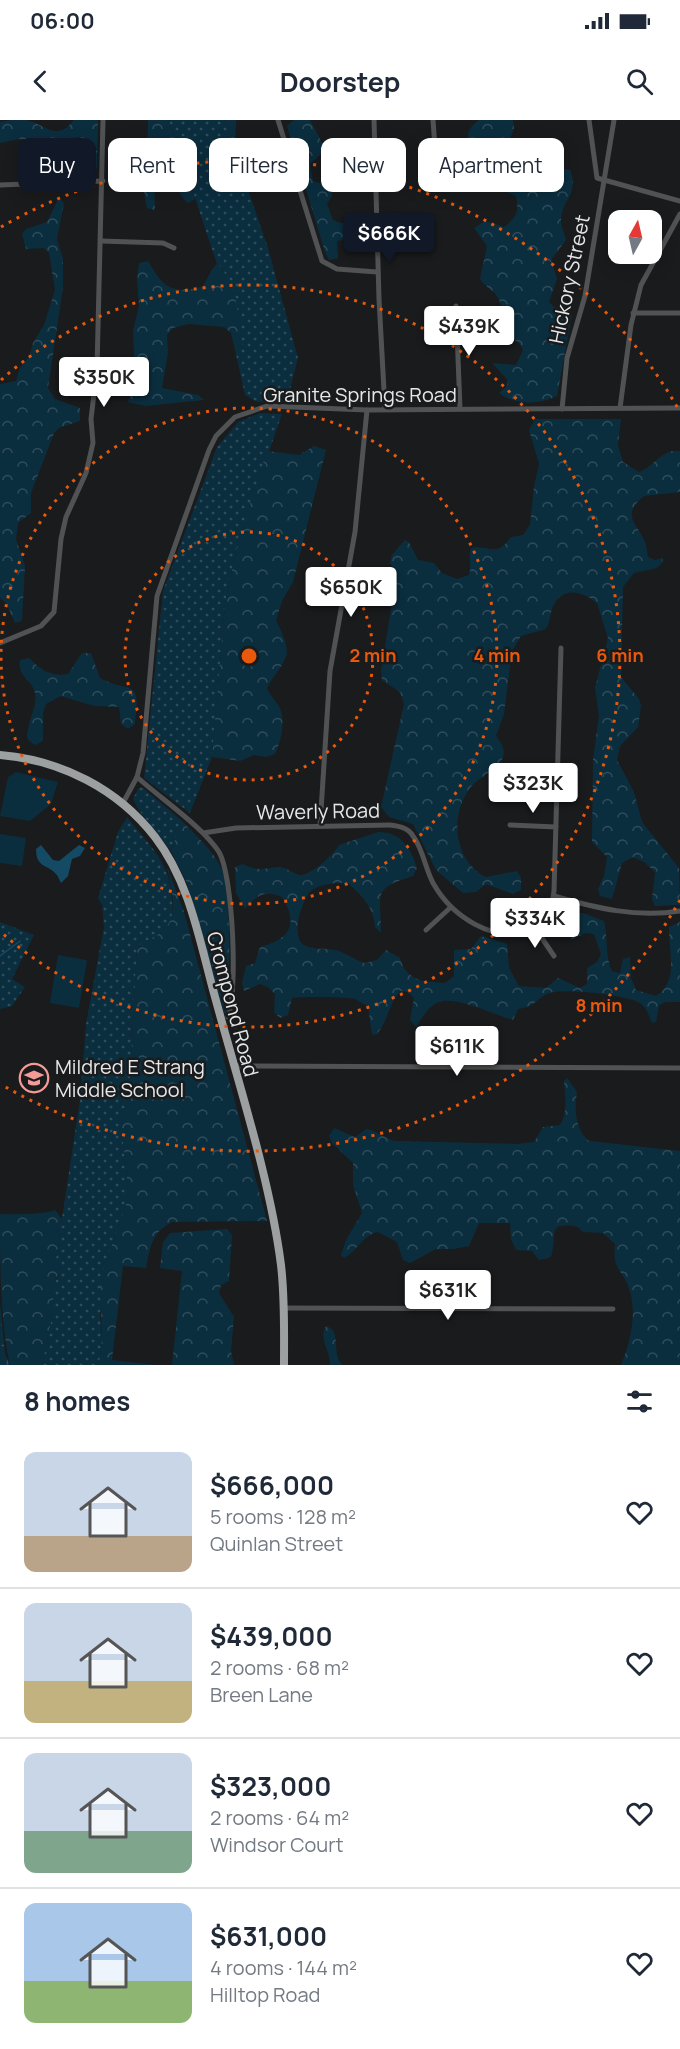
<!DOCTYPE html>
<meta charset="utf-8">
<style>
body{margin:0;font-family:Manrope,sans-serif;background:#f2f2f3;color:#1f2937;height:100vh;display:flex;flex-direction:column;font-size:22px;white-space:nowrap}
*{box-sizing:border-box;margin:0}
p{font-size:20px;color:#747a83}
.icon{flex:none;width:33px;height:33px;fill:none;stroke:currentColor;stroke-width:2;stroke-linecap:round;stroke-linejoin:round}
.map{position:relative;height:1245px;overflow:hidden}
.panel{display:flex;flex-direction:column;background:#fff;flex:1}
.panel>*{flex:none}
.guide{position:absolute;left:18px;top:18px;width:645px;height:54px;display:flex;gap:12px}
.needle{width:39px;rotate:8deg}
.buttons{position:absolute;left:608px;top:90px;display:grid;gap:12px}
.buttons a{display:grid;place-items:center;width:54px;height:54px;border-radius:12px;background:#fff;box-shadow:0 3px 15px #0003;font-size:30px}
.price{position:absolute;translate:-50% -51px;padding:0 14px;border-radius:6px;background:#fff;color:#222;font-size:20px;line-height:39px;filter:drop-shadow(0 2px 3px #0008)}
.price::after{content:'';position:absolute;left:50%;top:36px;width:18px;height:14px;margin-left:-9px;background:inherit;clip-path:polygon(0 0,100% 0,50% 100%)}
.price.current{background:#111827;color:#fff}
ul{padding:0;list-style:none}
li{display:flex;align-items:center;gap:18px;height:150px;padding:0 24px}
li+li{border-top:2px solid #e0e1e3}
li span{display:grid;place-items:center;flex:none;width:168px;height:120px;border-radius:12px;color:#555}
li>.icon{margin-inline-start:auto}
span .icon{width:72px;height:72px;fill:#fffc;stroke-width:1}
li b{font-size:26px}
h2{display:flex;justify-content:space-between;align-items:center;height:72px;padding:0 24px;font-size:26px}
.tag{padding:0 21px;border-radius:12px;background:#fff;box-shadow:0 3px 15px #0003;font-size:21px;line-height:54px}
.tag.current{background:#111827;color:#fff}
.status{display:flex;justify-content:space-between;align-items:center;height:42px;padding:0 30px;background:#fff;direction:ltr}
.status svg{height:16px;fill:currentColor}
header{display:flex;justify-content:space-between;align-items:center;height:78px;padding:0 24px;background:#fff;font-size:27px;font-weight:700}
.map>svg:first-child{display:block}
.grass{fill:url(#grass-dots)}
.forest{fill:url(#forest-crowns)}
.wetland{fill:url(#wetland-marsh)}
.park{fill:#0b2e3f}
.water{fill:#144a63}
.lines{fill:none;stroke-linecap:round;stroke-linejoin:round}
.stream{stroke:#144a63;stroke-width:1.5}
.minor{stroke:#515253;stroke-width:5}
.highway{stroke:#9ca0a1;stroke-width:8}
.ring{fill:none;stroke:#e8590c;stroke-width:3;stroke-dasharray:3 6}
.labels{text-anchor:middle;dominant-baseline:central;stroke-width:5;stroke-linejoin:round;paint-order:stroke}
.street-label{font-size:20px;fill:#e6e7e8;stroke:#191b1d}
.poi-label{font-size:20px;fill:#e6e7e8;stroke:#191b1d;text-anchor:start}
.centre{fill:#e8590c;stroke:#191b1d;stroke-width:3}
.ring-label{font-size:18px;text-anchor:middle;font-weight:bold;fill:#e8590c;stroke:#191b1d;stroke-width:5;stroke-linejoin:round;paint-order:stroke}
</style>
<div class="status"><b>06:00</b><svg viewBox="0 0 49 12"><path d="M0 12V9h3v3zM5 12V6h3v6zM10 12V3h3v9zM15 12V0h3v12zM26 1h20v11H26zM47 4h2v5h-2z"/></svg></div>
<header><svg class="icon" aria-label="back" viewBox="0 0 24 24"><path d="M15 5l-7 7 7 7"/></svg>Doorstep<svg class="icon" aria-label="search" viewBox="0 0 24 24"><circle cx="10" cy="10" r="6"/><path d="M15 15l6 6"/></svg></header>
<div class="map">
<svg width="680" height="1245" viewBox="0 0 680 1245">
<defs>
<pattern id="grass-dots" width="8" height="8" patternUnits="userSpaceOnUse" patternTransform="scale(1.5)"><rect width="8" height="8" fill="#0b2e3f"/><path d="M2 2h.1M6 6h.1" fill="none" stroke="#2f4c5b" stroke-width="1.8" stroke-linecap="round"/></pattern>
<pattern id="forest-crowns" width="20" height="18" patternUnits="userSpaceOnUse" patternTransform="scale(1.5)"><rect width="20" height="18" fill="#0b2e3f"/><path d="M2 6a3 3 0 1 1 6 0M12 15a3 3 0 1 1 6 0" fill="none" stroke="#2f4c5b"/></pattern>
<pattern id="wetland-marsh" width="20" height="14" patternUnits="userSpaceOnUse" patternTransform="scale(1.5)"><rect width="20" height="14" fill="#0b2e3f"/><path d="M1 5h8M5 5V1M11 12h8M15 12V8" fill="none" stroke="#2f4c5b"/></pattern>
</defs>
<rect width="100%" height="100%" fill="#191b1d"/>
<!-- grass -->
<g class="grass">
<path d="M169 0H224L268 128 298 238 287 281 257 282 245 275 235 230 243 226 223 150 217 144Z"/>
<path d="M260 293 282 294 239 418 225 483 212 637 190 693 144 658 163 471 217 327 238 302Z"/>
<path d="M142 667 182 701 171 731 138 689 133 679 138 669Z"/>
<path d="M127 697C149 725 172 744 172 781 173 789 173 801 167 808 160 819 145 818 137 828L129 975 121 1000 127 1058V1082L111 1128 100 1194 102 1220 99 1245H42L53 1192V1165L59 1155 56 1138 60 1118 56 1104 62 1098 80 980 86 904 104 807 102 785 98 778 118 712Z"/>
<path d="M0 802 34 815 12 859 25 867 12 886 0 889Z"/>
</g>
<!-- forest -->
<g class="forest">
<path d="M11 0C15 0 21 0 26 0 46 4 56 23 74 0H98L97 50 89 28 79 17 57 23 19 19 0 23V2Z"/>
<path d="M148 0H169L195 79 188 83C176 73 176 60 167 48L162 47 154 64 155 90 147 88C139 57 149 30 148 0Z"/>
<path d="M224 0H236L235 34Z"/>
<path d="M294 0H310L322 23 323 32 310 44 313 61 331 67 332 76 327 84 333 100C344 106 355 101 366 107L362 116 337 121 338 138 329 140 325 132 287 6Z"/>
<path d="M479 0H513L514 9 501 40 508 54 525 59C539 52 553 47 570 50 580 75 561 80 561 101 561 107 565 114 566 120L551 140 557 159 549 182 554 187 570 190 572 194 557 276C539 285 515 285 499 273L507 266V259L492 243 516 245 523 230 519 223 505 214C503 202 503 185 497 176 492 169 485 167 480 159L487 126 474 108 485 101 504 107C517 97 519 92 516 76 491 63 493 79 491 44L482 41 483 34 468 23C467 12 470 7 479 0Z"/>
<path d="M59 78 64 83 57 119 63 139V167L48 268 55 279 80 288V301L59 308 54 313 31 373V393L18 403 16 419 25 446 22 501 15 503 6 483 0 478V264L16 261 20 248 29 237 33 223 44 205 55 170 49 133 44 128 26 129 22 114 26 109 47 102Z"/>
<path d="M148 141C159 159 164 170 186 170 193 169 200 169 204 164 209 157 210 150 217 144 238 163 238 199 243 226L235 230 231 213 224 207 189 204 173 208 167 215 168 232 162 268 198 275 204 280 145 286 128 282 135 262 133 211 139 186 137 160 139 143Z"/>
<path d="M535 299H621L618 325 623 342 639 352C654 347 662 328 680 331V372L644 376C619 396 639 405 645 422 647 427 647 433 648 437L655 440 663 438V442L657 448 634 453 623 467 621 557 639 579 641 586 638 607 620 626 617 640 634 672 642 702 679 748 680 785 655 786 652 779 655 752 644 742 633 737 622 743 612 779 600 776 598 769 604 756 607 737 592 722 593 639 599 596 595 568 608 518 597 483C582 471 563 466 553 486 550 494 550 502 546 509L521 516 512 531 504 594 496 616C500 622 506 628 503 637 498 651 479 656 470 668 449 696 454 741 486 757L517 751 521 758V770L513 774 486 764 476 772 463 773 436 750 413 704 389 697 381 687 404 584 400 572 382 560 381 551 397 453 390 443 392 435 405 420 409 422 418 440 434 443 442 453 457 459 469 455C472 445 468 438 471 428 492 425 496 438 511 417L523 415 530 405 534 366 539 344 529 310Z"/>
<path d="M314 326 326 330 293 462 282 481 276 500C295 539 287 534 267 568 270 576 274 578 278 585 287 598 281 621 275 634L266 637 254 635 240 641 212 637 225 483 239 418 267 331 299 335Z"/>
<path d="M82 533H91L100 558C132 575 141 556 135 604L128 609 121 604 119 587 94 586 61 576 46 584 43 593V621L35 625 28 620C25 604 38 588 35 573 32 559 17 557 20 540L29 538C41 550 51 557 68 554Z"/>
<path d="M182 701C195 715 212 729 221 747 232 771 230 865 227 893L223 894 187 763 171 731Z"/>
<path d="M378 712C401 712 411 728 417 748L413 756C371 769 381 773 381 813L375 807C374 787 362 776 348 763 337 763 322 763 312 770 302 778 290 817 304 825 312 830 326 828 336 830 346 833 355 840 365 843L377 840 386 830 400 838C406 861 424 862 445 863L454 856V830L471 829 481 816 507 824 509 848 519 866 546 868 558 858 580 868 587 864V848L597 842 601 834 594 814 586 813 571 820 569 816 580 805 579 793H583L604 801C608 817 605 837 612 851L620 853 623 839 630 837 631 858 636 870 656 876C680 861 668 831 669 807L680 802V882H666L659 885 656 902 652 903C649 896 647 888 640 883 628 875 560 867 547 874 533 881 537 886 518 889L513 900C495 895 456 876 439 882 428 886 422 898 416 907L410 900 414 878 408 872 400 871C388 885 388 902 376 915L372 914 368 887C364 884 359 881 355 879 351 877 297 876 292 878L288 895 280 898 274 892 275 874 268 867 260 864 244 871 242 863 246 846 255 843 260 827C290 819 299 804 282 777 264 770 258 775 245 788L236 773 235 747 243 744C257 752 265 748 278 747 287 747 293 754 300 755 311 756 334 734 339 725Z"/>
<path d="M167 747 184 792 267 1101 172 1102C152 1112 150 1127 146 1148L123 1146 112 1240 155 1245H99L102 1220 100 1159 127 1082V1058L121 1000 129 975 137 828C144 819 152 820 160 813 181 799 171 767 167 747Z"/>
<path d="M567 958 577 972C574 988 575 1010 589 1021L680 1031V1245H621C630 1223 637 1195 630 1171 623 1148 612 1152 615 1124L603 1113 583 1112 578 1107C545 1101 558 1115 551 1137L539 1140 532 1131 516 1130 511 1119 510 1103H479L469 1126 453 1129H436L410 1143 403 1140 397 1122 378 1112C361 1116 358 1131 344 1138L341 1135 346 1120 362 1093 353 1065V1043L332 1023 329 1016 334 1008 355 1017 366 1009 371 1010 394 1021 517 1024 534 1022 543 1007 560 1005C568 993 565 975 564 961Z"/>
<path d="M55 1090 62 1099 56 1104 60 1118 56 1138 60 1151 53 1165V1192L42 1245H10C0 1202 0 1139 0 1094 9 1095 50 1094 55 1090Z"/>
<path d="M227 1109 232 1115 229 1161 221 1165 219 1173 234 1197 231 1231 234 1245H172L182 1151 160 1148 163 1122 170 1113Z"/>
<path d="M326 1206C343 1211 330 1235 343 1245H330C331 1231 318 1219 326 1206Z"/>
</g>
<!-- wetland -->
<path class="wetland" d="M0 1183 5 1234 10 1245H0Z"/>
<!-- park -->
<g class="park">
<path d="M16 652 58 662 51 684 30 701 0 696 8 657Z"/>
<path d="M0 714 26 718 22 746 0 743Z"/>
<path d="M58 835 87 840 79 888 50 883Z"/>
</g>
<!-- water -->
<path class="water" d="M41 725 53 740 59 741 79 725 85 728 80 736 72 739 68 756 61 763C59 760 59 757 56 754 47 744 36 748 36 729Z"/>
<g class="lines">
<!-- stream -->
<path class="stream" d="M0 836 20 821"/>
<!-- minor -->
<g class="minor">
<path d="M278 0 322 141 337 149 377 152"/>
<path d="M374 0 379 179 385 289"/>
<path d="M433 0 437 55"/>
<path d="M589 0 597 58 680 81"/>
<path d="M0 65 103 61"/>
<path d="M101 121 163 123 174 128"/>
<path d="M456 186 460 289"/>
<path d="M633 193H680"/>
<path d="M620 288 631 205 641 165 680 94"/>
<path d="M562 289 567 238 585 176 614 0"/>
<path d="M0 523 41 506 54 492 61 419 66 397 86 353 93 323 91 299 97 249 103 0"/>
<path d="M137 657C160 678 203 707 219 732 233 756 238 871 228 897"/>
<path d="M123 683 137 657 143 633 157 476 209 330 216 316 235 297 267 286 367 290 680 288"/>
<path d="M510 705 556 707"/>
<path d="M320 706 330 551 355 412 367 290"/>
<path d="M203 713 236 708 389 705C398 706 408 707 413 716 423 729 425 748 433 763 451 795 494 826 533 809 548 803 552 786 554 771L561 528"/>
<path d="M554 776C596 788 636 798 680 791"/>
<path d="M535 808 554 836"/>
<path d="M426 810 451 787"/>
<path d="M234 946 680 948"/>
<path d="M284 1188 613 1189"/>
</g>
<!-- highway -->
<path class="highway" d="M0 635C61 640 118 669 155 717 190 762 200 823 215 877 238 962 270 1059 281 1145 285 1179 284 1212 284 1245"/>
</g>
<!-- distance rings -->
<g class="ring">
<circle cx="249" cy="536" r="124"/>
<circle cx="249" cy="536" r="248"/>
<path d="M1 260A371 371 0 1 1 1 812"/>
<path d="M680 780A495 495 0 0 1 2 965M1 107A495 495 0 0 1 680 292"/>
</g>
<!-- icons -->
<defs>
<g id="school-ring" transform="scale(1.5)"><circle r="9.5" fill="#191b1d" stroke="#f59b97" stroke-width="1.5"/><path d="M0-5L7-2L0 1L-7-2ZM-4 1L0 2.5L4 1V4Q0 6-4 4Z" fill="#f59b97"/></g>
</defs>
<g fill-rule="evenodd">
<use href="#school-ring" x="34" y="958"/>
</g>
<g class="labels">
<!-- street labels -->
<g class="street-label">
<text transform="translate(569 159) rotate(-78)">Hickory Street</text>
<text x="360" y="274">Granite Springs Road</text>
<text transform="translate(318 691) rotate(-1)">Waverly Road</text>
<text transform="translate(233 884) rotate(75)">Crompond Road</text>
</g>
<!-- poi labels -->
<g class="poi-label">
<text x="55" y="946">Mildred E Strang<tspan x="55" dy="23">Middle School</tspan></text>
</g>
</g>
<circle cx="249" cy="536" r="9" class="centre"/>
<g class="ring-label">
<text x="373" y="542">2 min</text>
<text x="497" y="542">4 min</text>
<text x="620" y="542">6 min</text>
<text x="599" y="892">8 min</text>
</g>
</svg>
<div class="buttons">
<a><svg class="needle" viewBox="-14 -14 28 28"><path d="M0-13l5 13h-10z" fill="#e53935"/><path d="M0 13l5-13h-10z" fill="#747a83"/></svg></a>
</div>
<b class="price current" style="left:389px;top:144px">$666K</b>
<b class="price" style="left:469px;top:237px">$439K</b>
<b class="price" style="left:104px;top:288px">$350K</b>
<b class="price" style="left:351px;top:498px">$650K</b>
<b class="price" style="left:533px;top:694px">$323K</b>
<b class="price" style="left:535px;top:829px">$334K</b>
<b class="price" style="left:457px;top:957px">$611K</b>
<b class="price" style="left:448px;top:1201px">$631K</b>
<div class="guide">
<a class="tag current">Buy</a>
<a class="tag">Rent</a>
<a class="tag">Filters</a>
<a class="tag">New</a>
<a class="tag">Apartment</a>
</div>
</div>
<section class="panel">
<h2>8 homes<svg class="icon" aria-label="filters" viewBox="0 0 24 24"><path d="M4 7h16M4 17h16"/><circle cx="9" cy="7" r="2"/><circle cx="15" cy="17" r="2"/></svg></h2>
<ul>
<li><span style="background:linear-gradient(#c9d6e8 70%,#b9a48a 0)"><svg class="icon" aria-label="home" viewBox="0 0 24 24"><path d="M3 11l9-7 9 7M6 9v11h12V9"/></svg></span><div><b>$666,000</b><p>5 rooms · 128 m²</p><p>Quinlan Street</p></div><svg class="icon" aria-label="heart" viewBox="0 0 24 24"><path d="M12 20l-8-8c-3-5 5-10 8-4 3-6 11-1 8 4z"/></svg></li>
<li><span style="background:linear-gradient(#c9d6e8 65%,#c2b280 0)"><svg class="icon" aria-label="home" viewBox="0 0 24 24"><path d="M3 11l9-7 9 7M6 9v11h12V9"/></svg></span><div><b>$439,000</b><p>2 rooms · 68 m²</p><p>Breen Lane</p></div><svg class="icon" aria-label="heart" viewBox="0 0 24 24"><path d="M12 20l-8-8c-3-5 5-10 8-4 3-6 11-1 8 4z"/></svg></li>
<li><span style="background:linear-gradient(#c9d6e8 65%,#7fa58c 0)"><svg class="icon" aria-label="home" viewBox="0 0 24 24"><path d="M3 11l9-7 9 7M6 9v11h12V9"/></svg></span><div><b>$323,000</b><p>2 rooms · 64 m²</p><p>Windsor Court</p></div><svg class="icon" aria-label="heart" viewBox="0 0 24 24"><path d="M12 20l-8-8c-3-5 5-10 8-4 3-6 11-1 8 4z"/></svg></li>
<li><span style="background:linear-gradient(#a9c7e8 65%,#8fb573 0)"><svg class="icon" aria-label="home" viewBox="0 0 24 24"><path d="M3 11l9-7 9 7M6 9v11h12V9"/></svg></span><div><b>$631,000</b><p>4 rooms · 144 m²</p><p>Hilltop Road</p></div><svg class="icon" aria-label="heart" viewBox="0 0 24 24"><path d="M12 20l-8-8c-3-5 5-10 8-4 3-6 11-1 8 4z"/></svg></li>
</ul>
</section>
